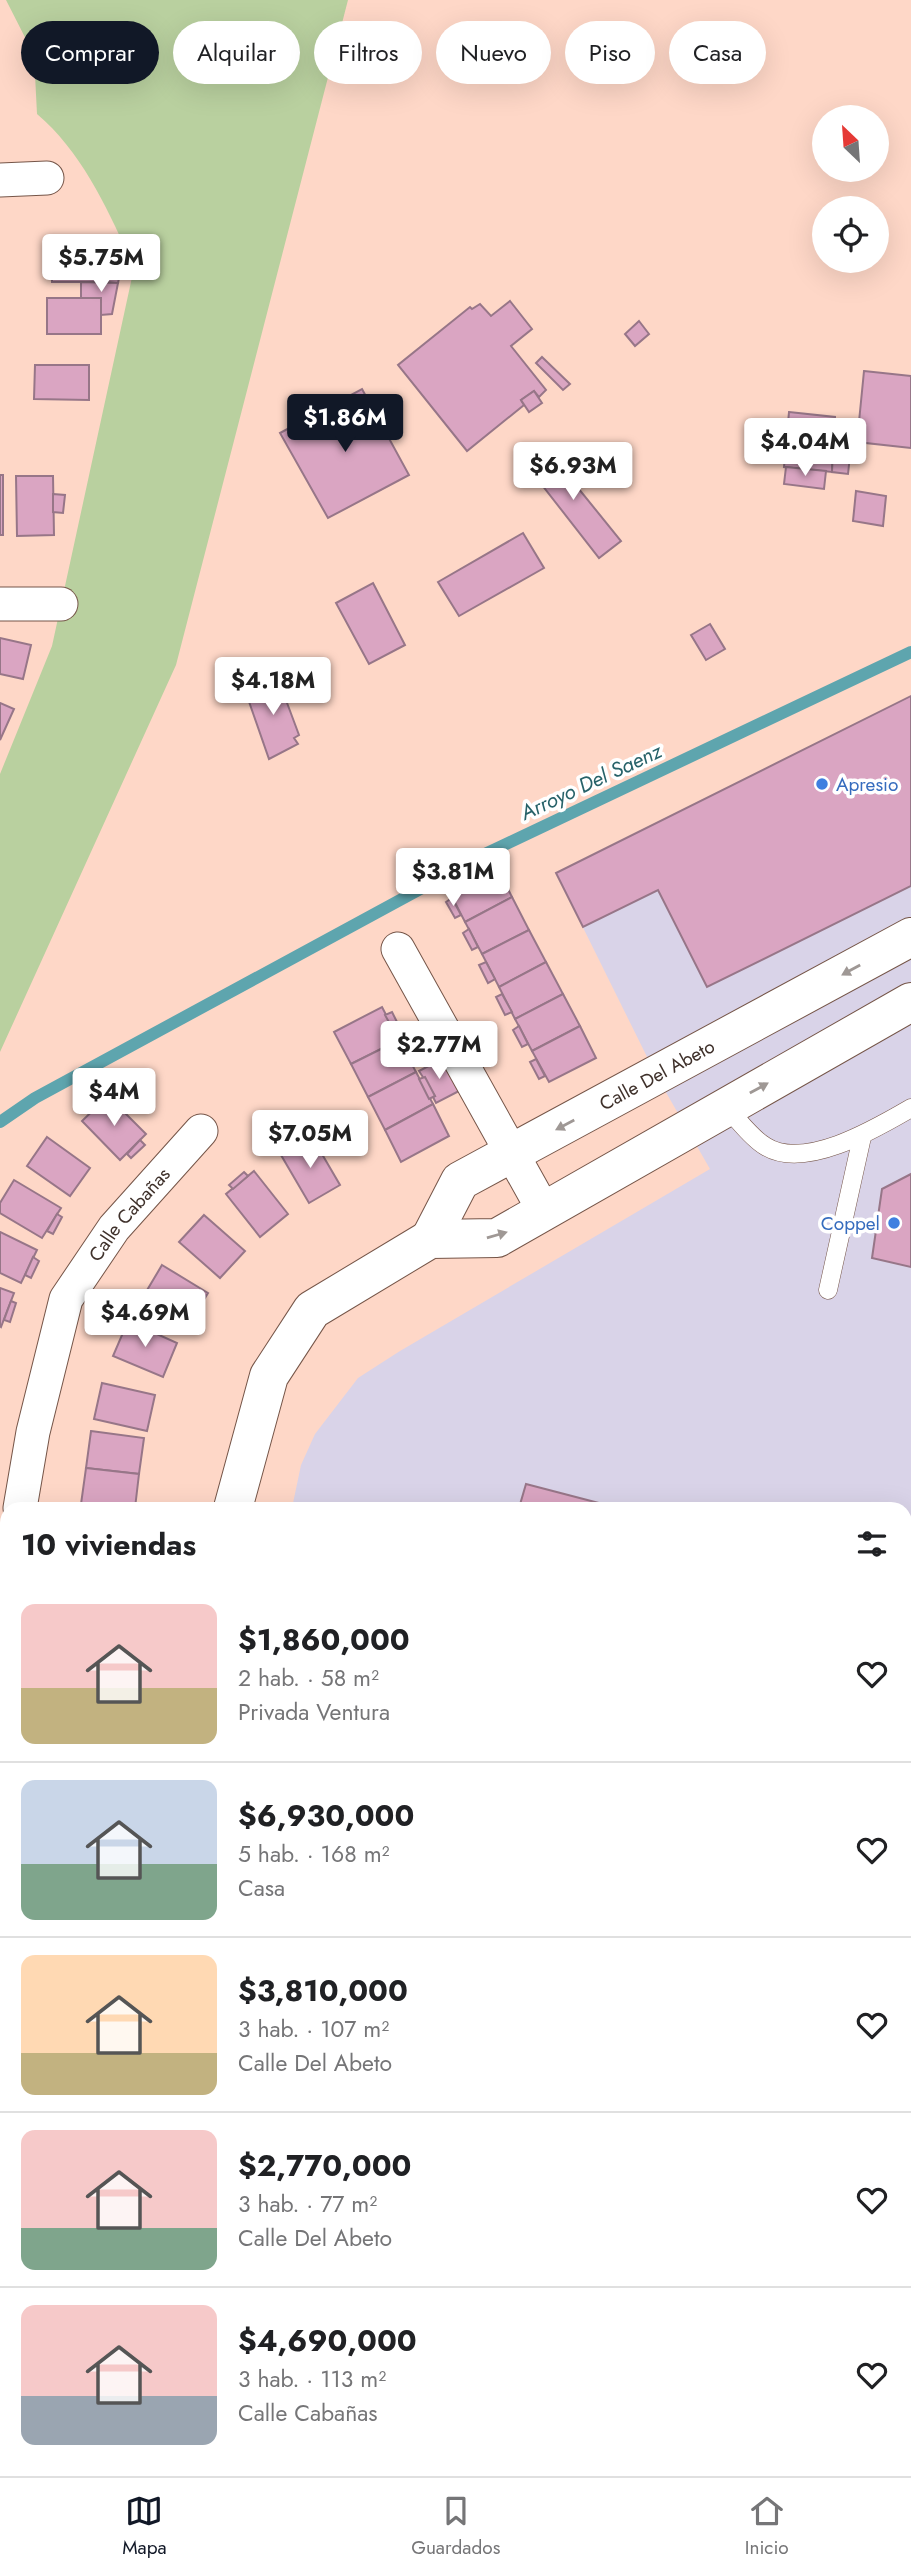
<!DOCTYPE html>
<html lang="es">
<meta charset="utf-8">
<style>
body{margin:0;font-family:Jost,sans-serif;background:#f6f6f6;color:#202124;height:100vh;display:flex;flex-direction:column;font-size:26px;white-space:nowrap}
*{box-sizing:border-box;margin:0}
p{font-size:23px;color:#757577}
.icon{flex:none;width:38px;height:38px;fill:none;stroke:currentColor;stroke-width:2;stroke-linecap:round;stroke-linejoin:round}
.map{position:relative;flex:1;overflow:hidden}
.drawer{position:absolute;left:0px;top:1502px;width:912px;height:975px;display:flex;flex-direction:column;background:#fff;border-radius:21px 21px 0 0;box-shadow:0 7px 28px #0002}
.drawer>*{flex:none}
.top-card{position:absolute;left:21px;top:21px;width:870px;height:63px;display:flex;gap:14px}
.needle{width:46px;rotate:335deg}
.fabs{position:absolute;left:812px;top:105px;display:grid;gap:14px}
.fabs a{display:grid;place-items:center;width:77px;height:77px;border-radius:50%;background:#fff;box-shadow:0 7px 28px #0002;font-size:35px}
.price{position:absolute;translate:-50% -60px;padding:0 16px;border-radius:7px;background:#fff;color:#222;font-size:23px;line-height:46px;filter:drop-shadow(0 2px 4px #0008)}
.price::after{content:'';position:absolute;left:50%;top:42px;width:21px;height:16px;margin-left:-10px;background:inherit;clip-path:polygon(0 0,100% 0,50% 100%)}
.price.current{background:#111827;color:#fff}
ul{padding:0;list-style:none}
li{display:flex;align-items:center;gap:21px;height:175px;padding:0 21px}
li+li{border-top:2px solid #e0e0e0}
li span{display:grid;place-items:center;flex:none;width:196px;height:140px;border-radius:14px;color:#555}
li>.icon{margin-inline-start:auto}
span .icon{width:84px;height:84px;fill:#fffc;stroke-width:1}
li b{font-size:30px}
h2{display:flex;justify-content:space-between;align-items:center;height:84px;padding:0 21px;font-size:30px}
.chip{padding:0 24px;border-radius:32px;background:#fff;box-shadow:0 7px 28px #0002;font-size:24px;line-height:63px}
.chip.current{background:#111827;color:#fff}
.dock{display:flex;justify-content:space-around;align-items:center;height:98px;border-top:2px solid #e0e0e0;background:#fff;font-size:19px;color:#757577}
.dock a{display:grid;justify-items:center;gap:4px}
.dock .current{color:#111827}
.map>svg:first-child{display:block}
.commercial{fill:#d9d3e8}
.green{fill:#b9d09f}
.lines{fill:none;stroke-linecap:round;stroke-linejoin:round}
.stream{stroke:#5ea5ae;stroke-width:12}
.building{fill:#daa5c2;stroke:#977688;stroke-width:2}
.lane-casing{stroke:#755548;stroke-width:19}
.street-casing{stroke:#755548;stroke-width:35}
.primary-casing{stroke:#755548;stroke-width:40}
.lane{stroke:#fff;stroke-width:18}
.street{stroke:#fff;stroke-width:33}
.primary{stroke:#fff;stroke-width:38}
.oneway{fill:#9f9895}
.shop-dot{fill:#3f7fe0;stroke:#fff;stroke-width:2.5}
.labels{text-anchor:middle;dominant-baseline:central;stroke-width:7;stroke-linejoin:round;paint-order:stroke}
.shop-label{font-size:19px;fill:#366cbe;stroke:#fff;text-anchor:start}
.street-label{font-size:19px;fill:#3f312b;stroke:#fff}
.water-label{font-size:21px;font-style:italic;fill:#276269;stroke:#fff}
</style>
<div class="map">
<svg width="911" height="2476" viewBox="0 0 911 2476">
<rect width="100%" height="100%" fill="#fed7c7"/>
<!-- commercial -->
<path class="commercial" d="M911 696V1987L905 1986V1508H292L301 1465 315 1434 358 1378 400 1351 710 1169 656 1075 556 873Z"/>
<!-- green -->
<g class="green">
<path d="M6 0H348L176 665 0 1052V774L52 646 134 268C110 213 83 153 37 114L34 55Z"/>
<path d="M0 1865 7 1866V2469H38L37 2476H0Z"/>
</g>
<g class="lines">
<!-- stream -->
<path class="stream" d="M0 1122 35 1098 483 855 911 652"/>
</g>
<!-- building -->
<g class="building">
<path d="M52 246H106L105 282H52Z"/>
<path d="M106 264H122L118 283 105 282Z"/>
<path d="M81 282 118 283 112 314 101 315V298H81Z"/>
<rect x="47" y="298" width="54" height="36"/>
<path d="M510 301 532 329 511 346 546 390 539 397 534 391 521 400 524 405 467 451 398 365 470 307 472 309 480 304 491 316Z"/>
<path d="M639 321 649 334 635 346 625 334Z"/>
<path d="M542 357 570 384 563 390 536 363Z"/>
<path d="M35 365H89V400L34 399Z"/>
<path d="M864 371 911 376V448L857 442Z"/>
<path d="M362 389 409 475 328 518 280 433Z"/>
<path d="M534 391 542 403 529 412 521 400Z"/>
<path d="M789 412 835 417 832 472 784 467Z"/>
<path d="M833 445 851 447 848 474 832 472Z"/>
<path d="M544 446 621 541 599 558 524 462Z"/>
<path d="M786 467 826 471 824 489 784 484Z"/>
<rect x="0" y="475" width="3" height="60"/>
<path d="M16 476H53L54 535 17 536Z"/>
<path d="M856 491 886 496 883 526 853 521Z"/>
<path d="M53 494 65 495 63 513 53 512Z"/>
<path d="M523 533 544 568 459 616 438 582Z"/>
<path d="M373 583 405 645 369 664 336 603Z"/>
<path d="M710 624 725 649 706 660 691 635Z"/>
<path d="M0 638 31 645 23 679 0 674Z"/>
<path d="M277 676 299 735 294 738 298 744 269 759 246 693Z"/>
<path d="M911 696V886L707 987 658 890 583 927 556 873Z"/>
<path d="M0 703 14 709 0 740Z"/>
<path d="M496 865 512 897 465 922 448 889Z"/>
<path d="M512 897 529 930 482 954 465 922Z"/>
<path d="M452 898 461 915 455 918 446 902Z"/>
<path d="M469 929 478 947 472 950 463 933Z"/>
<path d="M529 930 546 962 499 987 482 954Z"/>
<path d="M486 962 495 979 488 983 479 965Z"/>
<path d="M546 962 563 994 515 1019 499 987Z"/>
<path d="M502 994 512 1012 505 1015 496 997Z"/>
<path d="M563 994 580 1026 532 1051 515 1019Z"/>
<path d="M382 1007 399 1040 351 1064 334 1032Z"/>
<path d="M392 1012 401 1030 395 1033 385 1015Z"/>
<path d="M519 1026 528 1044 522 1047 513 1030Z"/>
<path d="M580 1026 596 1058 549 1082 532 1051Z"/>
<path d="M399 1040 416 1072 368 1097 351 1064Z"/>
<path d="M409 1044 418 1062 412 1065 402 1047Z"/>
<path d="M442 1059 459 1091 436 1103 433 1097 435 1096 419 1071Z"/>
<path d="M536 1059 545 1076 539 1079 530 1062Z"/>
<path d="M416 1072 433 1104 385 1130 368 1097Z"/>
<path d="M425 1077 435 1096 429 1099 419 1079Z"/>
<path d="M108 1096 146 1134 120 1160 82 1121Z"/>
<path d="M433 1104 449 1136 401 1162 385 1130Z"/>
<path d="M47 1137 90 1168 70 1196 27 1166Z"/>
<path d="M312 1137 340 1185 309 1203 281 1155Z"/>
<path d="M140 1140 145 1145 131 1158 127 1154Z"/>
<path d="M254 1171 288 1214 260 1237 226 1194Z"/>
<path d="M244 1172 248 1176 233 1189 229 1185Z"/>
<path d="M911 1174V1267L872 1258 882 1189Z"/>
<path d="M14 1180 61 1208 42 1238 0 1213V1203Z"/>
<path d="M57 1214 62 1217 53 1234 47 1231Z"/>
<path d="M204 1215 245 1251 220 1278 179 1242Z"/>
<path d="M0 1232 37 1250 21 1283 0 1273Z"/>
<path d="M33 1257 39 1261 31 1278 25 1275Z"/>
<path d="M162 1265 208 1293 188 1325 143 1297Z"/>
<path d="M0 1288 14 1293 1 1327 0 1326Z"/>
<path d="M11 1301 16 1303 10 1322 4 1320Z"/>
<path d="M128 1321 177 1343 163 1377 113 1356Z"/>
<path d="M102 1383 155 1395 147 1431 94 1419Z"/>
<path d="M91 1431 144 1438 139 1474 86 1468Z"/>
<path d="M86 1468 139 1474 135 1508 81 1504Z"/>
<path d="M526 1484 618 1508H519Z"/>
<path d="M905 1587 911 1588V1987L905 1986Z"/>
<path d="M905 1986 911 1987V2038L905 2036Z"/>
<path d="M905 2165 911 2167V2223L905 2222Z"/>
<path d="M529 2469H600L598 2476H544Z"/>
<path d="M600 2469H671L669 2476H598Z"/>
<path d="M671 2469H708L724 2474 723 2476H669Z"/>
<path d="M817 2469H850L849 2476Z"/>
</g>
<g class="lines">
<!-- lane casing -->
<g class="lane-casing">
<g id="lane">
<path d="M726 1107C738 1119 750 1137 765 1146 804 1171 875 1129 911 1108"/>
<path d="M828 1290 862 1137"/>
</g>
</g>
<!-- street casing -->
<g class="street-casing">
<g id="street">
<path d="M0 180 47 178"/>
<path d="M0 604H61"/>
<path d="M398 949 544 1211"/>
<path id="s1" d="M20 1508 33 1432 66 1299 114 1228 201 1131"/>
<path d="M0 1702 7 1635"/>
<path d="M0 1751 7 1752"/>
<path d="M905 2119 911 2120"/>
<path d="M905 2402 911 2404"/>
<path d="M191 2476 192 2470 215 2476"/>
</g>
</g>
<!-- primary casing -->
<g class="primary-casing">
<g id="primary">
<path id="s2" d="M430 1239 460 1181 911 937"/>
<path d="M233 1508 269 1376 312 1310 430 1239 497 1238 911 1002"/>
<path d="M88 2476 89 2469"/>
</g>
</g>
<!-- lane -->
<use href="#lane" class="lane"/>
<!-- street -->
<use href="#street" class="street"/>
<!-- primary -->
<use href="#primary" class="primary"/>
</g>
<!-- one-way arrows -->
<defs><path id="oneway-solid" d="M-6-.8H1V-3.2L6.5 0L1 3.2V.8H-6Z" transform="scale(1.75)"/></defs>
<g class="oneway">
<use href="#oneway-solid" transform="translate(851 970) rotate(151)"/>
<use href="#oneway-solid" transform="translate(759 1088) rotate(-29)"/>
<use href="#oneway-solid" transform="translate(565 1125) rotate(152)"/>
<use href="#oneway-solid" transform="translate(497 1235) rotate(-16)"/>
</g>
<!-- markers -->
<g class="shop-dot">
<circle cx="822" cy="784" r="7"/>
<circle cx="894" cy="1223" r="7"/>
</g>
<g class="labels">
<!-- shop labels -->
<g class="shop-label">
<text x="836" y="784">Apresio</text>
<text x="880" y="1223" text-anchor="end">Coppel</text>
</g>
<!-- street labels -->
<g class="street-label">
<text stroke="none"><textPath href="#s2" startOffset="289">Calle Del Abeto</textPath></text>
<text stroke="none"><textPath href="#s1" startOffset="320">Calle Cabañas</textPath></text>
</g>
<!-- water labels -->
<g class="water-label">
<text transform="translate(591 782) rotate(-25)">Arroyo Del Saenz</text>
</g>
</g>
</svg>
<div class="fabs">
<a><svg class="needle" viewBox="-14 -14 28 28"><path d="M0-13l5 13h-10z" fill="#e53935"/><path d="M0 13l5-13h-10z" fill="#757577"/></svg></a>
<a><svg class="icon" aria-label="locate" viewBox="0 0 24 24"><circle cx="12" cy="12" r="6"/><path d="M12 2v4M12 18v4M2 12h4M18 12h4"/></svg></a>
</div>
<b class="price" style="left:101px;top:294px">$5.75M</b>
<b class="price current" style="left:345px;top:454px">$1.86M</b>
<b class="price" style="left:805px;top:478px">$4.04M</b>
<b class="price" style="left:573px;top:502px">$6.93M</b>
<b class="price" style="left:273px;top:717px">$4.18M</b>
<b class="price" style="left:453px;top:908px">$3.81M</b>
<b class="price" style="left:439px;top:1081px">$2.77M</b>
<b class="price" style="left:114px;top:1128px">$4M</b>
<b class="price" style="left:310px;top:1170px">$7.05M</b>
<b class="price" style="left:145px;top:1349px">$4.69M</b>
<div class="top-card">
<a class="chip current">Comprar</a>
<a class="chip">Alquilar</a>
<a class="chip">Filtros</a>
<a class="chip">Nuevo</a>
<a class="chip">Piso</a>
<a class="chip">Casa</a>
</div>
<section class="drawer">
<h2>10 viviendas<svg class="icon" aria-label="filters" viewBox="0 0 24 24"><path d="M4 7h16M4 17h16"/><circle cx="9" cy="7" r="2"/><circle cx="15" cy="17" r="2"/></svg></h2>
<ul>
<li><span style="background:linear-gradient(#f6c9c9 60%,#c2b280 0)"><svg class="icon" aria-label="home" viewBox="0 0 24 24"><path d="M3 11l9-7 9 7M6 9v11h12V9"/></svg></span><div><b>$1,860,000</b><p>2 hab. · 58 m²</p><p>Privada Ventura</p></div><svg class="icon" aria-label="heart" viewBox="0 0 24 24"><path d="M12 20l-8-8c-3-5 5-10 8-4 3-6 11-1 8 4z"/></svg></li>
<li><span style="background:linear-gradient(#c9d6e8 60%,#7fa58c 0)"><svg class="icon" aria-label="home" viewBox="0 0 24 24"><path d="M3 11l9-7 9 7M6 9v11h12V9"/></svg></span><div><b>$6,930,000</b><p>5 hab. · 168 m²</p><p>Casa</p></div><svg class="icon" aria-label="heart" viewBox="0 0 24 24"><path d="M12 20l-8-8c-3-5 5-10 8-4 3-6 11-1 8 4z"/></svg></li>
<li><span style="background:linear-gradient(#ffd9b3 70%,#c2b280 0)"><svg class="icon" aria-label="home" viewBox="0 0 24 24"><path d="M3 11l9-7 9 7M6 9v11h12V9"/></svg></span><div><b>$3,810,000</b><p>3 hab. · 107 m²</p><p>Calle Del Abeto</p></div><svg class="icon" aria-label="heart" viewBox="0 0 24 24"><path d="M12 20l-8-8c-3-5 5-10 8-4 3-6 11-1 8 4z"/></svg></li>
<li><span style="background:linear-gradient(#f6c9c9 70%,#7fa58c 0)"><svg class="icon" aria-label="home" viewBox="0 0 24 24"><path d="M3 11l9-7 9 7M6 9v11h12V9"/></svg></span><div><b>$2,770,000</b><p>3 hab. · 77 m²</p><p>Calle Del Abeto</p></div><svg class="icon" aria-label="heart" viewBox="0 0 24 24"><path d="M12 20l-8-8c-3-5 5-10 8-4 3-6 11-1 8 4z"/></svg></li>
<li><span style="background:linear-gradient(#f6c9c9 65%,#9aa5b1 0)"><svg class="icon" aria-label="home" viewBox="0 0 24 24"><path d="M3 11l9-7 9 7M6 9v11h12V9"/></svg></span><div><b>$4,690,000</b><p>3 hab. · 113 m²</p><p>Calle Cabañas</p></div><svg class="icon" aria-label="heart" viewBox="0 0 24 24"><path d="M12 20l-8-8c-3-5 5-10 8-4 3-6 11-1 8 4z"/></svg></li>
</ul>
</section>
</div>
<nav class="dock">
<a class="current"><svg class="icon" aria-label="map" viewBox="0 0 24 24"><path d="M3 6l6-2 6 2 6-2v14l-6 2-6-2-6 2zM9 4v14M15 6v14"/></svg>Mapa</a>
<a><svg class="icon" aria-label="saved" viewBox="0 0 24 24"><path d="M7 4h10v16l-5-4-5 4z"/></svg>Guardados</a>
<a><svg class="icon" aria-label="home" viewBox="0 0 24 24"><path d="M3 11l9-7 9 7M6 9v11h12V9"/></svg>Inicio</a>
</nav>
